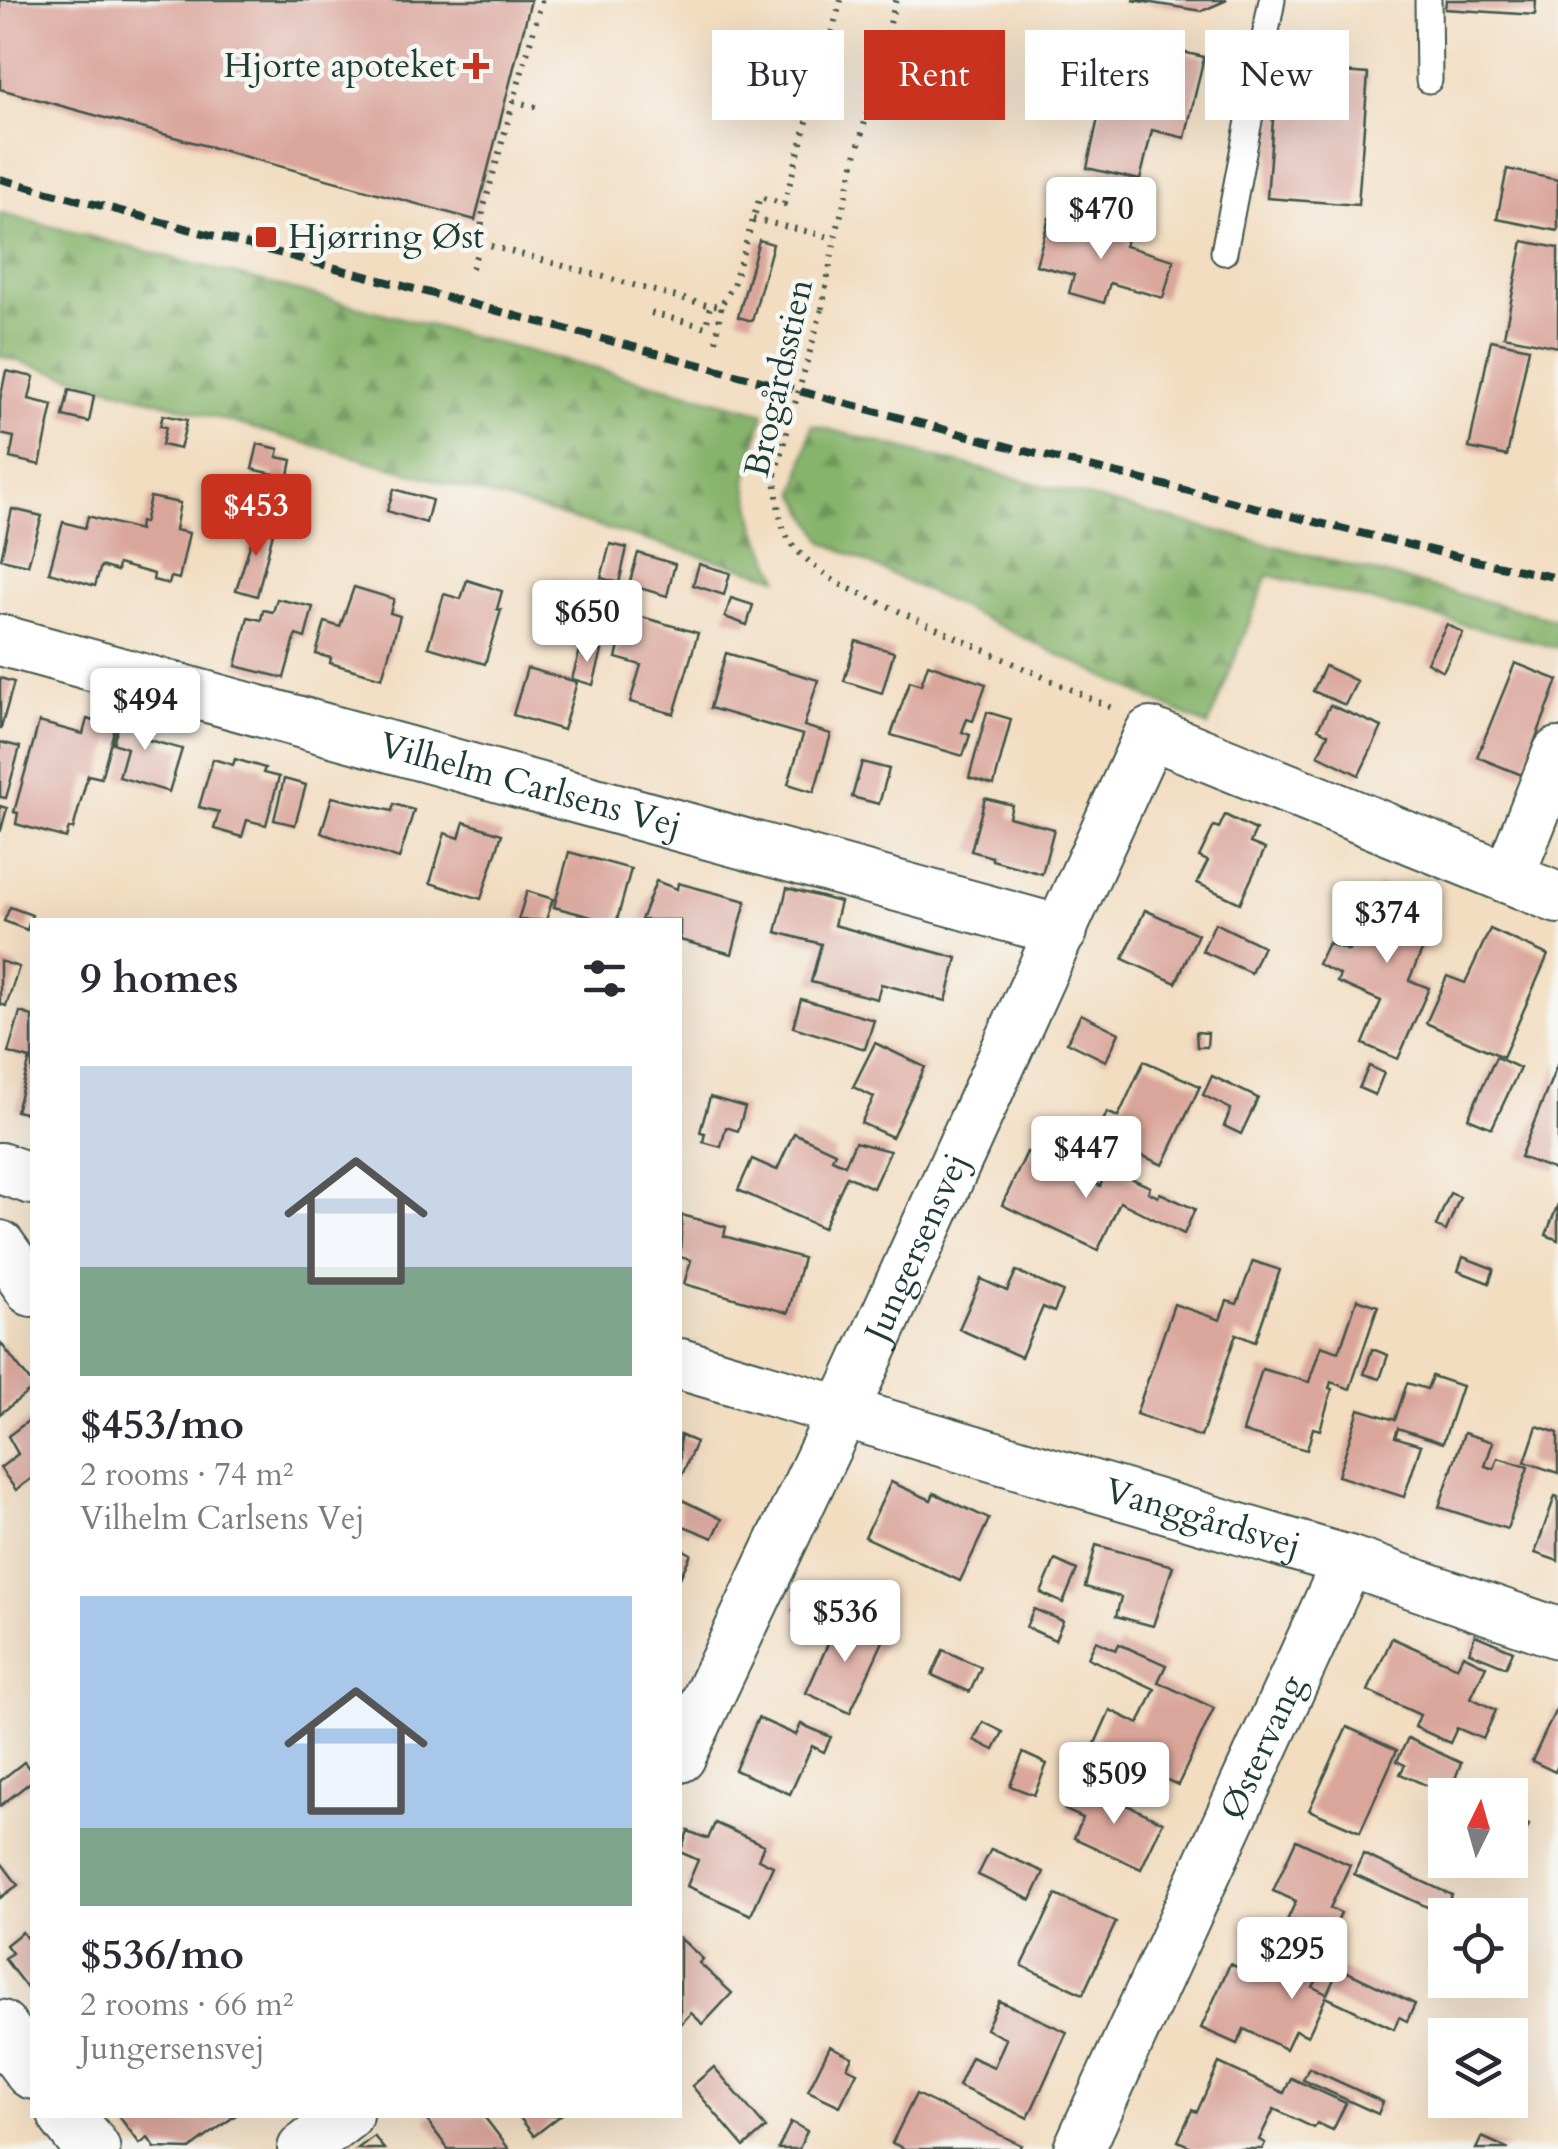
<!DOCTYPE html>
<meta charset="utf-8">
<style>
body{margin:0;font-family:Cardo,serif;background:#f7f7f7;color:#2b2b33;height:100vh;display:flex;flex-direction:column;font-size:38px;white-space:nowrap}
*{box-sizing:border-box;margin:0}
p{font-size:32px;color:#7c7c81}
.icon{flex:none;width:55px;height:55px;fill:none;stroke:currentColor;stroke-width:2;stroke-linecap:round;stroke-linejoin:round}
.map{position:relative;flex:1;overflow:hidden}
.drawer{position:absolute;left:30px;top:918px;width:652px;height:1200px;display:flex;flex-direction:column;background:#fff;border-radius:0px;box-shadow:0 10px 40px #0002}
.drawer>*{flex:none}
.banner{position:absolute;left:712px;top:30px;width:695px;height:90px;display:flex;gap:20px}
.needle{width:65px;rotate:5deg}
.tools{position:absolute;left:1428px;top:1778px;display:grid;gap:20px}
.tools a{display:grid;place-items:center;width:100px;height:100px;border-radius:0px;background:#fff;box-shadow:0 10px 40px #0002;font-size:50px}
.price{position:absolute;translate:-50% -85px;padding:0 22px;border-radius:10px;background:#fff;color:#222;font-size:32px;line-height:65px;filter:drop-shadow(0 2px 5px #0008)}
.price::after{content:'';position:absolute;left:50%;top:60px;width:30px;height:22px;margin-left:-15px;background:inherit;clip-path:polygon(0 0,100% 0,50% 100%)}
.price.on{background:#c8321e;color:#fff}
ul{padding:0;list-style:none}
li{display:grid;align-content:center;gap:20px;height:530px;padding:0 50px}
li span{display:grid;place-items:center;height:310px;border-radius:0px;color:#555}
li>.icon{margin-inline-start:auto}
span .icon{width:180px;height:180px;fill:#fffc;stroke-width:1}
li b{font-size:42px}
h2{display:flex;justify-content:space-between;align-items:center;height:120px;padding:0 50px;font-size:42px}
.pill{padding:0 35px;border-radius:0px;background:#fff;box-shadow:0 10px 40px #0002;font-size:35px;line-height:90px}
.pill.on{background:#c8321e;color:#fff}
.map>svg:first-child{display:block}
.forest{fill:url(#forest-firs);stroke:#537850;stroke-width:2.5}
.building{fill:#daa69b}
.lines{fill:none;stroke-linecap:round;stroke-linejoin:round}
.lane-casing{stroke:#3f5549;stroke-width:29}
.street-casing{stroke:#3f5549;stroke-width:54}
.secondary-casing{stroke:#3f5549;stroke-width:59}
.path{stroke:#3f5549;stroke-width:6;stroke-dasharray:2.5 8;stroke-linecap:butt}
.lane{stroke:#fff;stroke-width:25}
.street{stroke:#fff;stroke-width:50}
.secondary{stroke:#fff;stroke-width:55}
.rail{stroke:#1f3d34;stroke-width:8;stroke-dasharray:15 8;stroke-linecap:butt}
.path-bridge{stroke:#3f5549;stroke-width:6;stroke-dasharray:2.5 8;stroke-linecap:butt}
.poi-dot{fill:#c8321e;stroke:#f6f6f2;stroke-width:4}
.labels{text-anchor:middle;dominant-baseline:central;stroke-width:9;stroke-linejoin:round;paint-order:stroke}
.poi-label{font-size:35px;fill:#1f3d34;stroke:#f6f6f2;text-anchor:end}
.street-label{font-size:35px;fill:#1f3d34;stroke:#f6f6f2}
</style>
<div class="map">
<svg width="1558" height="2149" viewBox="0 0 1558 2149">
<defs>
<pattern id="forest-firs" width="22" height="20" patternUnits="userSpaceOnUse" patternTransform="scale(2.5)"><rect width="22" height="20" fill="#87b46c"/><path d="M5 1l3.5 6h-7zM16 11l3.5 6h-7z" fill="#6e945a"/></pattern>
</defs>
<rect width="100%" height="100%" fill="#f6f6f2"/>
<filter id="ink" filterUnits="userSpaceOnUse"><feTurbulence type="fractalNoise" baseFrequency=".01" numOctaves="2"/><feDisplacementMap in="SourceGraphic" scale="20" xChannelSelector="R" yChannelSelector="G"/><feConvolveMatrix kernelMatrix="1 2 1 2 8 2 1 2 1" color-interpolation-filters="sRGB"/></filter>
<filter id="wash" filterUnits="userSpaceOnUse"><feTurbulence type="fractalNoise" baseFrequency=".0048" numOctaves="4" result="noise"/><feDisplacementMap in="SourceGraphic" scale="40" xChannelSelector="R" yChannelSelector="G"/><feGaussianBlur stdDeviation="2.25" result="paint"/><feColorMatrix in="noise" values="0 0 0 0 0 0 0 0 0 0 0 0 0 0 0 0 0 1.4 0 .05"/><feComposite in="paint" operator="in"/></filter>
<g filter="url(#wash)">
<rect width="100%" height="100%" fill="#f2ddc1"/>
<!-- forest -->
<g class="forest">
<path d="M0 213 764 413 746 480 756 528 779 578 0 356Z"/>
<path d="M812 425 1558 620V648L1268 575 1208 726 824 542 796 493Z"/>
</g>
<g id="blocks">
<!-- building -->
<g class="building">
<path d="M0 0H531L475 220 0 89Z"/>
<path d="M1132 0H1227L1202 11Z"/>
<path d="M1446 0H1536L1535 15 1445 9Z"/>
<path d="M1117 37 1204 57 1185 138 1152 130 1140 180 1087 168 1104 91 1099 89 1105 67 1110 68Z"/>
<path d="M1277 67 1368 74 1358 205 1267 198Z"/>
<path d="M1507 169 1558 180V231L1497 219Z"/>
<path d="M1049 218 1127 239 1125 246 1174 260 1163 298 1110 283 1104 303 1069 293 1074 275 1036 265Z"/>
<path d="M759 240 773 244 752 321 738 317Z"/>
<path d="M1523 241 1558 248V347L1504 336Z"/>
<path d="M1491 340 1529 348 1507 456 1469 448Z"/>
<path d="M6 371 34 377 29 399 53 405 40 465 10 458 14 437 0 434V400Z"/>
<path d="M69 390 94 396 89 422 63 416Z"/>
<path d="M163 415 187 420 180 449 162 445 166 427 160 426Z"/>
<path d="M258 444 279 449 277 457 292 460 287 485 272 481 274 474 252 469Z"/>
<path d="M394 489 432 500 426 523 387 511Z"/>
<path d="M150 497 180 503 175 530 189 533 179 579 171 577 169 584 153 580 154 574 118 564 117 571 101 566 95 586 49 572 63 522 85 528 88 516 139 530 140 522 144 523Z"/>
<path d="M12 509 42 516 28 565 1 559Z"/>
<path d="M258 520 275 525 257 596 236 590Z"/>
<path d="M610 544 627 548 619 583 601 578Z"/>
<path d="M638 553 675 564 667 596 629 585Z"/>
<path d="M699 564 730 573 724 595 693 585Z"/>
<path d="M467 580 502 591 497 609 501 610 485 664 428 647 444 594 461 599Z"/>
<path d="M354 587 394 599 390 613 400 616 382 678 330 663 331 658 316 654 325 622 340 627Z"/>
<path d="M731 598 753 605 747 625 725 617Z"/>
<path d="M277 599 313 607 305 638 296 635 284 678 236 666 248 617 261 620 263 610 273 612Z"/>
<path d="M628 613 698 633 674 714 630 702 641 665 616 658Z"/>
<path d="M1447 624 1463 633 1443 671 1427 662Z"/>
<path d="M856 641 894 652 882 693 844 681Z"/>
<path d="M581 646 602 651 593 685 572 679Z"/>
<path d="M726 653 818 680 804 726 831 734 814 792 788 784 803 735 710 708Z"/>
<path d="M1515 663 1558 680 1522 775 1477 757Z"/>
<path d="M928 664 986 684 973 721 967 719 962 732 970 735 963 756 891 735 910 681 921 685Z"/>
<path d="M1325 666 1357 681 1345 705 1313 691Z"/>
<path d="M527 668 577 682 563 730 513 715Z"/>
<path d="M0 678 14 682 1 728H0Z"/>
<path d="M126 702 146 708 138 737 182 749 169 792 119 777 127 748 113 743Z"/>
<path d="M1330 705 1382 727 1359 775 1318 755 1328 734 1318 729Z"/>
<path d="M987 712 1011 719 994 785 969 778Z"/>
<path d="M87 719 115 727 101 778 88 775 73 829 69 828 66 838 16 824 18 813 14 812 39 722 83 734Z"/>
<path d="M0 742 20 747 6 798 0 797Z"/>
<path d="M213 759 233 765 235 759 265 768 263 773 279 777 266 825 247 820 242 837 214 829 219 812 199 807Z"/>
<path d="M862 762 889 769 879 804 852 797Z"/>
<path d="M284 779 306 785 295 825 274 820Z"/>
<path d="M332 797 392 811 394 804 414 810 399 859 321 833Z"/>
<path d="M985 798 1012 805 1009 817 1054 829 1042 874 992 860V857L971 851Z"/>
<path d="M0 806 7 808 1 830 0 829Z"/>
<path d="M1225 815 1256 830 1250 843 1265 849 1240 903 1197 883 1208 861 1199 857 1214 826 1219 828Z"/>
<path d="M464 822 502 834 481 899 430 883 445 833 459 838Z"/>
<path d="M569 852 631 869 617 920H603L554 907Z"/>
<path d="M656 881 677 889 678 883 746 901 732 954 680 940V920H641Z"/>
<path d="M1378 885 1439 912 1409 980 1429 988 1398 1059 1363 1044 1381 1001 1337 982 1340 975 1318 964 1328 943 1349 951Z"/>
<path d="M787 888 840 902 834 925 957 958 946 1001 881 984 877 999 811 982 821 944 776 932Z"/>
<path d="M527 891 553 899 546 920H518Z"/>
<path d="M10 907 32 915 27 930 4 921Z"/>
<path d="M1145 910 1198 934 1176 983 1123 959Z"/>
<path d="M1215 923 1263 946 1251 973 1202 951Z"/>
<path d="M1490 929 1548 955 1503 1057 1426 1023 1447 976 1465 983Z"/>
<path d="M0 961 19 967 6 1006 0 1004Z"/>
<path d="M801 999 874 1020 865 1049 793 1027Z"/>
<path d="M20 1012 32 1016V1115L16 1111 30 1059 8 1053Z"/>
<path d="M1081 1014 1119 1033 1106 1061 1067 1042Z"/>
<path d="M1196 1032 1208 1033 1207 1047H1197Z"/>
<path d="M875 1043 925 1067 892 1137 861 1123 874 1097 853 1087Z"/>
<path d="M1496 1057 1520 1068 1492 1128 1468 1118Z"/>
<path d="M1144 1061 1200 1086 1163 1165 1097 1135 1107 1112 1118 1117Z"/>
<path d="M1558 1063V1171L1520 1157Z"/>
<path d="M1369 1066 1384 1073 1375 1095 1359 1088Z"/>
<path d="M1212 1076 1258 1098 1241 1134 1224 1126 1231 1109 1203 1095Z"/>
<path d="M710 1097 745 1107 738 1131 726 1127 721 1147 703 1142 705 1133 700 1132Z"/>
<path d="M794 1133 835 1152 832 1159 845 1165 855 1142 890 1151 873 1188 847 1176 823 1228 738 1190 752 1159 777 1170Z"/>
<path d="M1027 1152 1100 1186 1108 1168 1150 1187 1148 1192 1158 1197 1160 1193 1195 1209 1184 1234 1120 1202 1098 1250 1002 1205Z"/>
<path d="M1450 1193 1460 1197 1446 1231 1436 1226Z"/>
<path d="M1558 1204V1240L1546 1235Z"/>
<path d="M682 1215 726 1227 724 1236 803 1258 788 1313 684 1284 691 1260 680 1257Z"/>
<path d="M1463 1257 1494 1269 1489 1283 1458 1271Z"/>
<path d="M1253 1261 1280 1270 1255 1342 1236 1334 1201 1437 1136 1414 1174 1304 1220 1320 1227 1301 1237 1304Z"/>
<path d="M1016 1271 1063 1292 1054 1312 1043 1307 1021 1357 959 1329 981 1279 1007 1291Z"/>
<path d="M1357 1299 1378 1306 1350 1389 1331 1382 1329 1388 1332 1389 1320 1430 1313 1428 1307 1450 1243 1432 1262 1369 1309 1382 1321 1346 1339 1352Z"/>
<path d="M0 1342 32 1384V1389L0 1414Z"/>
<path d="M1372 1349 1388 1355 1380 1379 1364 1374Z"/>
<path d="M1432 1376 1462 1386 1443 1443 1398 1428 1395 1437 1421 1445 1404 1497 1338 1476 1359 1409 1395 1420 1407 1383 1427 1389Z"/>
<path d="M32 1418V1478L16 1490 0 1468 18 1454 8 1436Z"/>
<path d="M1537 1426 1558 1433V1473L1525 1462Z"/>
<path d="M1464 1433 1493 1442 1485 1466 1494 1469 1498 1458 1528 1467 1507 1529 1439 1507Z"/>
<path d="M680 1435 696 1442 680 1480Z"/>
<path d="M891 1482 931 1500 934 1493 989 1519 960 1581 865 1537Z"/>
<path d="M1555 1496 1558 1497V1561L1535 1553Z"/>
<path d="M680 1499 722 1519 713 1538 684 1526 680 1535Z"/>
<path d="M1096 1545 1173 1566 1153 1626 1116 1616 1121 1597 1085 1587Z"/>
<path d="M680 1548 691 1554 680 1578Z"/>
<path d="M1055 1560 1077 1570 1063 1603 1041 1593Z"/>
<path d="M801 1594 829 1608 821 1624 793 1610Z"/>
<path d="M1034 1609 1063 1621 1055 1640 1026 1627Z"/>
<path d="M840 1617 885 1637 850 1713 806 1693Z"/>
<path d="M1475 1635 1513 1651 1506 1667 1469 1652Z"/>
<path d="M1392 1638 1457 1667 1463 1655 1486 1666 1471 1698 1496 1710 1483 1739 1457 1728 1450 1743 1415 1727 1420 1715 1368 1691Z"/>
<path d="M1096 1641 1116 1650 1119 1644 1166 1665 1158 1682 1214 1708 1178 1785 1094 1746 1110 1710 1139 1724 1155 1689 1088 1658Z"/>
<path d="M943 1650 981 1667 970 1692 932 1675Z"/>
<path d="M1558 1705V1765L1555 1772 1532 1761Z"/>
<path d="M758 1718 796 1735 801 1724 831 1737 824 1752 812 1746 790 1794 735 1770Z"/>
<path d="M983 1722 1003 1732 994 1750 974 1740Z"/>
<path d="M1347 1727 1397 1750 1360 1832 1309 1810Z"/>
<path d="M1408 1738 1461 1763 1449 1795 1400 1774 1405 1765 1397 1761Z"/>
<path d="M1023 1753 1047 1764 1034 1795 1010 1786Z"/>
<path d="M24 1762 32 1772V1781L0 1806V1781Z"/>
<path d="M1076 1787 1093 1796 1095 1790 1163 1822 1141 1869 1074 1838 1083 1818 1065 1810Z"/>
<path d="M1515 1819 1529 1825 1513 1861 1510 1860V1826Z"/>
<path d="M715 1823 764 1845 758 1859 773 1866 751 1915 687 1886 698 1860 680 1852 688 1831 708 1839Z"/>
<path d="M1296 1840 1350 1865 1330 1908 1341 1913 1327 1944 1285 1925 1296 1901 1273 1891Z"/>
<path d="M991 1849 1044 1872 1031 1900 978 1875Z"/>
<path d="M1363 1854 1452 1895 1443 1914 1354 1874Z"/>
<path d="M0 1861 18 1885 0 1898Z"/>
<path d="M1056 1895 1116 1922 1083 1994 1022 1966Z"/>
<path d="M22 1932 28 1940 32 1937V1995L4 1958 12 1953 6 1945Z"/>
<path d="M680 1938 703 1959 699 1963 732 1993 703 2024 691 2013 680 2025Z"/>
<path d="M1269 1953 1319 1976 1313 1987 1327 1994 1339 1968 1415 2004 1407 2021 1399 2017 1394 2029 1326 1997 1308 2036 1295 2030 1286 2049 1244 2029 1237 2044 1201 2028 1230 1964 1258 1976Z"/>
<path d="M999 2001 1067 2032 1028 2118 958 2086 971 2057 994 2067 1006 2039 986 2029Z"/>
<path d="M830 2046 852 2057 847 2067 857 2072 840 2106 808 2091Z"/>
<path d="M1219 2063 1284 2093 1291 2078 1346 2103 1333 2130 1317 2123 1314 2128 1274 2109 1259 2140 1265 2143 1262 2149H1196L1178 2141 1192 2110 1197 2112Z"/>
<path d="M714 2067 766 2128 744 2147 692 2086Z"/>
<path d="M1309 2068 1383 2102 1378 2114 1303 2080Z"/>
<path d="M916 2094 1021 2145 1019 2149H905L892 2143Z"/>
<path d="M118 2115H236L190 2149 155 2148 148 2138 140 2144Z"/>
<path d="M431 2115H483L509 2149H448L426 2119Z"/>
<path d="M518 2115H561L534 2136Z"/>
<path d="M791 2122 807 2131 799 2149H778Z"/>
<path d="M374 2136 384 2149H357Z"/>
<path d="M1482 2137 1509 2149H1476Z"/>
</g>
</g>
</g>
<g filter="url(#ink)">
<use href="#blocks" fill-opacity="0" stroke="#3f5549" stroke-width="2.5"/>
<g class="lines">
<!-- lane casing -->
<g class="lane-casing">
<g id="lane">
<path d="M1428 0 1429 80"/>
<path d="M1224 252 1272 0"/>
</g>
</g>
<!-- street casing -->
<g class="street-casing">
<g id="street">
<path id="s1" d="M0 640 1062 931"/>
<path d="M1508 878 1558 753"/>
<path d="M0 1168 32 1179"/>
<path d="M0 1246 32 1291"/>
<path id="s2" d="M680 1364 1348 1561 1558 1633"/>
<path id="s3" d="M680 1757 843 1411 1150 733 1558 898"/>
<path d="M303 2149 347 2115"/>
<path id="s4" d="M1079 2149 1348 1561"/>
</g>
</g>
<!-- secondary casing -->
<g class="secondary-casing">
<g id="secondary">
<path d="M0 2028 32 2071"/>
<path d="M66 2115 92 2149"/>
</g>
</g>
<!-- path -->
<g class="path">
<path d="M542 0 483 210 480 243 710 306 722 304 733 285 760 197 784 204 841 0"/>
<path d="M513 101 540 108"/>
<path d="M753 219 835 238"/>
<path d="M472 268 480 243"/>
<path d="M822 309 835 238 896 0"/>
<path d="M651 313 706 327 710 306"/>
<path d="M716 341 722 304"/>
<path d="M775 474C780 540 785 544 837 583L1116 710"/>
</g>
<!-- lane -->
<use href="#lane" class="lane"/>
<!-- street -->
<use href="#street" class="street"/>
<!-- secondary -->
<use href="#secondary" class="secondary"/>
<!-- rail -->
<path class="rail" d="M0 179 1029 452 1467 559 1558 578"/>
<!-- path-bridge -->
<path class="path-bridge" d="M775 474 822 309"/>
</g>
</g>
<!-- markers -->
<g class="poi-dot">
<path d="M471 51h10v10h10v10h-10v10h-10v-10h-10v-10h10z"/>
<rect x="254" y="225" width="24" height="24" rx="5"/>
</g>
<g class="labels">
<!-- poi labels -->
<g class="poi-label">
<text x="456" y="66">Hjorte apoteket</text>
<text x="288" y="237" text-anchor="start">Hjørring Øst</text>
</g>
<!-- street labels -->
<g class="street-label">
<text transform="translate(779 378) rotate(-77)">Brogårdsstien</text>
<text stroke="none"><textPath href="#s1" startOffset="550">Vilhelm Carlsens Vej</textPath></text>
<text stroke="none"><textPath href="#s3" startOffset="562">Jungersensvej</textPath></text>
<text stroke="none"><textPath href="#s2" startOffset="545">Vanggårdsvej</textPath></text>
<text stroke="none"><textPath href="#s4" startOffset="442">Østervang</textPath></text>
</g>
</g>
</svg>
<div class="tools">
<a><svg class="needle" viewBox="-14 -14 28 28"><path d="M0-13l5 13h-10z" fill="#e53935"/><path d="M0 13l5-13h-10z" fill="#7c7c81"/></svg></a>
<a><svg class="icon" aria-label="locate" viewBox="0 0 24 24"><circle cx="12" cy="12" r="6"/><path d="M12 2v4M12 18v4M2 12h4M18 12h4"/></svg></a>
<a><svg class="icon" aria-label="layers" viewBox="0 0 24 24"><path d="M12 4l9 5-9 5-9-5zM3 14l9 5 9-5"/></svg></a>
</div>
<b class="price" style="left:1101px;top:262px">$470</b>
<b class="price on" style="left:256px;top:559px">$453</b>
<b class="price" style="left:587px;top:665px">$650</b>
<b class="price" style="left:145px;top:753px">$494</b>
<b class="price" style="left:1387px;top:966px">$374</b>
<b class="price" style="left:1086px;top:1201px">$447</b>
<b class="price" style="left:845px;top:1665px">$536</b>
<b class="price" style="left:1114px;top:1827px">$509</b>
<b class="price" style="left:1292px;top:2002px">$295</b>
<div class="banner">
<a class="pill">Buy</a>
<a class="pill on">Rent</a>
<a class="pill">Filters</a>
<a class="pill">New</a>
</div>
<section class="drawer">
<h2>9 homes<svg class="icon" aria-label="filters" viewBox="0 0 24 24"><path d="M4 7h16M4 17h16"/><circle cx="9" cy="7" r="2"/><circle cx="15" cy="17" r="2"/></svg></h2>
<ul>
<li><span style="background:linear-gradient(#c9d6e8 65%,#7fa58c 0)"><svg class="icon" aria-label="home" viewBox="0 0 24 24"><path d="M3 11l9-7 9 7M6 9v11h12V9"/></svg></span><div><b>$453/mo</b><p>2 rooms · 74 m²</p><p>Vilhelm Carlsens Vej</p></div></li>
<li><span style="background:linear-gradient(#a9c7e8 75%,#7fa58c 0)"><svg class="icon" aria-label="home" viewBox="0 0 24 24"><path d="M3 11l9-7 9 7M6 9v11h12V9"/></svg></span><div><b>$536/mo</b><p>2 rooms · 66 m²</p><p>Jungersensvej</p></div></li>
</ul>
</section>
</div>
